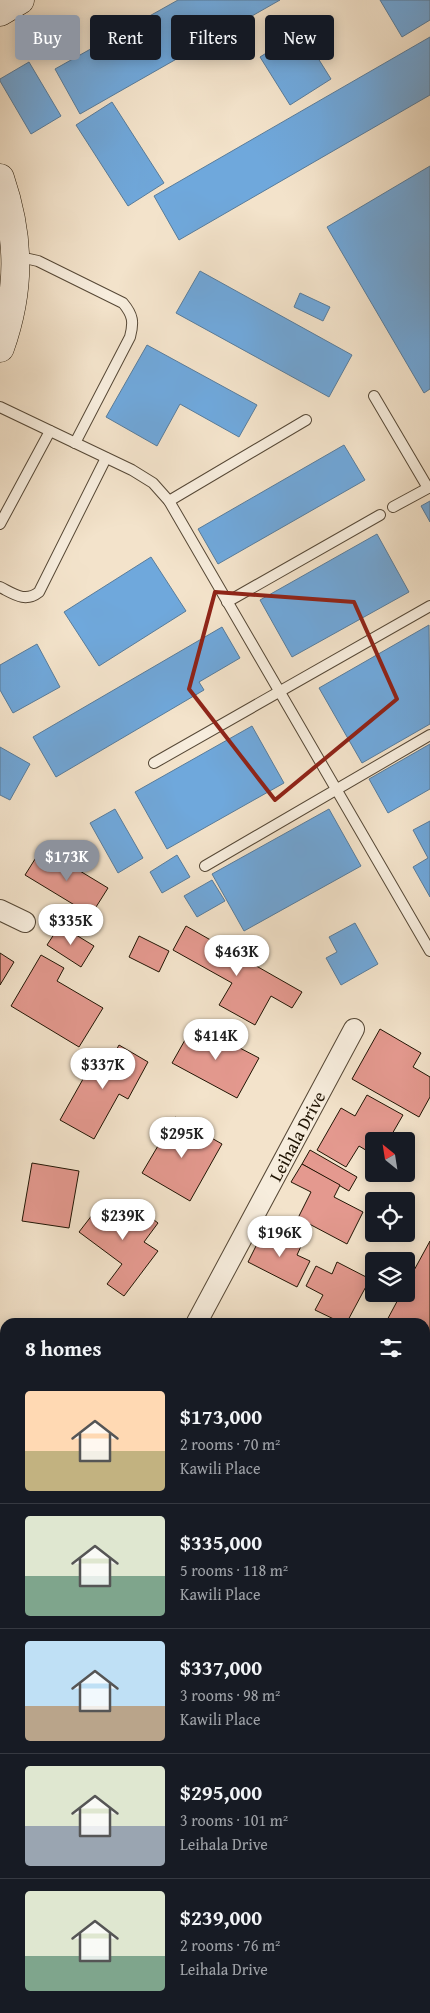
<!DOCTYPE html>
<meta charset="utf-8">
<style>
body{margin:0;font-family:"Gentium Book Plus",serif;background:#242831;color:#f1f3f6;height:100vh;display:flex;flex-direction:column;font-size:19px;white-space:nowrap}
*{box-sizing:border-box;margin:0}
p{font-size:16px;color:#9ea1a6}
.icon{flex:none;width:28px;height:28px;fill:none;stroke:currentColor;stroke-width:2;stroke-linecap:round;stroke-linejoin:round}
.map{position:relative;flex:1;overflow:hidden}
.drawer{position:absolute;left:0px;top:1318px;width:430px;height:696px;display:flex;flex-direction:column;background:#171b24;border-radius:15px 15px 0 0;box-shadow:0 2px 12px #0003}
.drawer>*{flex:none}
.hud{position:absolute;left:15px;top:15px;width:400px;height:45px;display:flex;gap:10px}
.needle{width:32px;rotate:330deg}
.buttons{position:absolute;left:365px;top:1132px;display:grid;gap:10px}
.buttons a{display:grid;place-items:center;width:50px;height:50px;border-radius:5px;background:#171b24;box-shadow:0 2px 12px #0003;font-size:25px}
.price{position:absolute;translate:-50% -42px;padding:0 11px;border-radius:18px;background:#fff;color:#222;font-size:16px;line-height:32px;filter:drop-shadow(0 1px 2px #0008)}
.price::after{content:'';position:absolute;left:50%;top:30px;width:15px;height:11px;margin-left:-8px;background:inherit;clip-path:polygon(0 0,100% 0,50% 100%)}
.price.selected{background:#8c9099;color:#fff}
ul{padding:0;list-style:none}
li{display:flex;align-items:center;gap:15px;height:125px;padding:0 25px}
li+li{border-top:1px solid #363941}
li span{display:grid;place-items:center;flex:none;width:140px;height:100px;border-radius:5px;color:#555}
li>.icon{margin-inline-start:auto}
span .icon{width:60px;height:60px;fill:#fffc;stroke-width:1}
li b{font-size:21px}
h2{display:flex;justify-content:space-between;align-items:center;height:60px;padding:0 25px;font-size:21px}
.chip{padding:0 18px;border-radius:5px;background:#171b24;box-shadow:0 2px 12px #0003;font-size:18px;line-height:45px}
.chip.selected{background:#8c9099;color:#fff}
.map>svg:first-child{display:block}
.homes{fill:#ffd966;stroke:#bc9e49}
.schools{fill:#6fa8dc;stroke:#587c9b}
.building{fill:#e4998f;stroke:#211504}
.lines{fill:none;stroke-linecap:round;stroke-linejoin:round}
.lane-casing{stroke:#564836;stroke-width:12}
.street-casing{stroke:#564836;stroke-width:22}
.secondary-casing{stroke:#211504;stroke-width:29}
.lane{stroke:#f7eddd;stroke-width:10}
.street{stroke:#f7eddd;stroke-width:20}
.secondary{stroke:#f7eddd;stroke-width:28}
.marked{fill:none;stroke:#8f2418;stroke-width:4;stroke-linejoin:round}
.labels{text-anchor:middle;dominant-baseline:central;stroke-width:5;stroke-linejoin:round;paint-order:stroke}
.street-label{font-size:18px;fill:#211504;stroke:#f7eddd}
</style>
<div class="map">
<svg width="430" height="2013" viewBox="0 0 430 2013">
<rect width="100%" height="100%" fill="#f3e3cb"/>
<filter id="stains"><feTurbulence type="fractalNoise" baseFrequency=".004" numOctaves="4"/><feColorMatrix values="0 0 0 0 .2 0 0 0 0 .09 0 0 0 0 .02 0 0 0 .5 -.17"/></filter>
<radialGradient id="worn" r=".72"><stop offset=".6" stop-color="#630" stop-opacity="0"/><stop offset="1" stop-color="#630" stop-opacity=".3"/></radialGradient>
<!-- homes -->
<g class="homes">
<path d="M425 1779 430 1783V1793L425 1801Z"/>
<path d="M5 1855V1906L0 1904V1864Z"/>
<path d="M368 2009H388L395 2013H365Z"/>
</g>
<!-- schools -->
<g class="schools">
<path d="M178 0H280L80 114 55 69Z"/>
<path d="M380 0H430V20L402 37Z"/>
<path d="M301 31 331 79 290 105 260 57Z"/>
<path d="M430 37V95L179 240 154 196Z"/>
<path d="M29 62 61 116 31 134 0 81V79Z"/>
<path d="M112 102 164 183 128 206 76 125Z"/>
<path d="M430 166V389L424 393 327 227Z"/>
<path d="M200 271 352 355 329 397 176 313Z"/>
<path d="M300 293 330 307 323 321 294 307Z"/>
<path d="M147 345 257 405 239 437 180 404 157 446 106 417Z"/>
<path d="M344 445 365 480 218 564 198 529Z"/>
<path d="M430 501V522L421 506Z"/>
<path d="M377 534 409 592 292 657 260 600Z"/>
<path d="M151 557 186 611 99 666 64 612Z"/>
<path d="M429 625 430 724 362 763 319 688Z"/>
<path d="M222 627 240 658 199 682 204 690 56 777 33 737Z"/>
<path d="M37 644 60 687 13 713 0 690V665Z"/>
<path d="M252 726 284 783 167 849 135 792Z"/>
<path d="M430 744V789L388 813 369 779Z"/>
<path d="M0 747 30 764 10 800 0 795Z"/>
<path d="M115 809 143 858 118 873 90 823Z"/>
<path d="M329 809 361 866 244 931 212 874Z"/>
<path d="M430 821V897L413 867 428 858 413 830Z"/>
<path d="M177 855 190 877 162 893 150 872Z"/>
<path d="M212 880 225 901 197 917 184 896Z"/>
<path d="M355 923 378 964 341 985 326 958 337 952 329 937Z"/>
</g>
<!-- building -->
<g class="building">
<path d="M42 848 108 888 91 915 25 875Z"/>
<path d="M60 925 94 946 81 967 47 945Z"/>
<path d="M186 926 302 992 292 1008 271 996 255 1025 219 1005 232 983 173 950Z"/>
<path d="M139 936 169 951 159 972 129 957Z"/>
<path d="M0 953 14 962 0 985Z"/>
<path d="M41 955 64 968 57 981 103 1008 79 1047 11 1006Z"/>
<path d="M194 1024 259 1058 237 1098 172 1063Z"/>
<path d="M380 1029 421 1053 413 1067 430 1077V1097L419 1117 352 1079Z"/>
<path d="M119 1045 148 1062 128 1099 119 1094 94 1139 60 1120 96 1056 109 1063Z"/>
<path d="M367 1095 403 1115 388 1141H374V1155L359 1146 346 1167 317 1150 341 1108 355 1116Z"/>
<path d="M175 1117 222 1144 190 1201 142 1173Z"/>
<path d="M310 1150 357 1177 349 1191 302 1164Z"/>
<path d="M32 1163 79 1171 69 1228 22 1221Z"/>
<path d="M302 1164 340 1185 334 1197 363 1212 347 1244 298 1218 311 1192 291 1182Z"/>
<path d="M103 1201 121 1214 130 1202 158 1223 144 1242 158 1251 124 1296 107 1284 122 1264 79 1232Z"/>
<path d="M280 1232 302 1244 297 1255 310 1261 297 1287 248 1262 262 1234 276 1240Z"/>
<path d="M430 1241V1336L425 1345V1322H386L401 1294H406V1285Z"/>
<path d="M337 1262 370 1279 347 1322H340L315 1310 323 1295 306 1286 316 1266 332 1274Z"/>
<path d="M0 1380 5 1383V1408L0 1405Z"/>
<path d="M430 1485V1554L425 1551V1493Z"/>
<path d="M425 1564 430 1567V1583L425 1590Z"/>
<path d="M426 1696 430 1698V1719L425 1716Z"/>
</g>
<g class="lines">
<!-- lane casing -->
<g class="lane-casing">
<g id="lane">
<path d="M16 256 38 261 123 303C133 315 134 322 130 337L75 443"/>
<path d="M374 396 428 488"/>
<path d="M0 407 132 470 153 483 169 501 430 951"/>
<path d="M169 501 306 420"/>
<path d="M393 507 430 487"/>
<path d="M0 524 50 431"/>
<path d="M0 587C14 594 25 603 39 592L106 458"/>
<path d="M227 602 380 515"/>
<path d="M154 763 430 606"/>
<path d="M205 866 430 735"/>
<path d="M425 1879 430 1869"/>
</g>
</g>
<!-- street casing -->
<g class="street-casing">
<g id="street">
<path d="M0 910 25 922"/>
<path d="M197 1322 354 1029"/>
<path d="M425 1470 430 1460"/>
<path d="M0 1691 5 1681"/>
</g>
</g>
<!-- secondary casing -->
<g class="secondary-casing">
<g id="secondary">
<path d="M0 12 20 0"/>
<path d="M0 178C20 237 21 289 0 348"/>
<path d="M0 1715 5 1718"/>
<path d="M425 1945 430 1947"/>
</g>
</g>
<!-- lane -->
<use href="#lane" class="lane"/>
<!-- street -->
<use href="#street" class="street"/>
<!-- secondary -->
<use href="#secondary" class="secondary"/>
</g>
<!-- marked area -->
<path class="marked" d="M215 592 354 602 397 699 275 800 189 689Z"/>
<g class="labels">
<!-- street labels -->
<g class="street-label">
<text transform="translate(297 1136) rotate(-62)">Leihala Drive</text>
</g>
</g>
<rect width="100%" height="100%" filter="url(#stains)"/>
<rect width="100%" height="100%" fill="url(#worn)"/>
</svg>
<div class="buttons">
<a><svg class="needle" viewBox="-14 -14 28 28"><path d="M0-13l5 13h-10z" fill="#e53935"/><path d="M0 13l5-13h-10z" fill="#9ea1a6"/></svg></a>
<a><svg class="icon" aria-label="locate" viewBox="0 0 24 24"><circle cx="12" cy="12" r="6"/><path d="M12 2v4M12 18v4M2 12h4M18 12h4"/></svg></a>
<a><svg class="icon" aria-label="layers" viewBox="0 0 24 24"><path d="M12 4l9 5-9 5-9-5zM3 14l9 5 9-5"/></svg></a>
</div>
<b class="price selected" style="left:67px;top:882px">$173K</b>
<b class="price" style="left:71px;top:946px">$335K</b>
<b class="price" style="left:237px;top:977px">$463K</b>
<b class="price" style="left:216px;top:1061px">$414K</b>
<b class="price" style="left:103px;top:1090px">$337K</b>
<b class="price" style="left:182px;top:1159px">$295K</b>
<b class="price" style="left:123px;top:1241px">$239K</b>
<b class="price" style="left:280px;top:1258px">$196K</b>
<div class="hud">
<a class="chip selected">Buy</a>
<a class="chip">Rent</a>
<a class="chip">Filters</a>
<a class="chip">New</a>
</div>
<section class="drawer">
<h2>8 homes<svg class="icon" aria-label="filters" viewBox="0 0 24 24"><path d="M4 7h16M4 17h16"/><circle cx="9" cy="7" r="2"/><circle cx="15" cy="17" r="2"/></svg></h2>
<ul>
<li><span style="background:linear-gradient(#ffd9b3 60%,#c2b280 0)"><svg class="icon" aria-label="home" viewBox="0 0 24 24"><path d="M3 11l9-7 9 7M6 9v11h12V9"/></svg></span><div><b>$173,000</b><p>2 rooms · 70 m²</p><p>Kawili Place</p></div></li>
<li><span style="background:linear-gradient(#dfe7d0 60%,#7fa58c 0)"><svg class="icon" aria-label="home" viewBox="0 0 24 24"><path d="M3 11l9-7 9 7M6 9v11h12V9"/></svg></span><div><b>$335,000</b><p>5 rooms · 118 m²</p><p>Kawili Place</p></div></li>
<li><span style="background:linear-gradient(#bfe0f5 65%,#b9a48a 0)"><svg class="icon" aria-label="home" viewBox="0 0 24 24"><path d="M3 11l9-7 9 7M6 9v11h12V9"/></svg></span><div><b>$337,000</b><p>3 rooms · 98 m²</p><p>Kawili Place</p></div></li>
<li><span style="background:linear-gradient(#dfe7d0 60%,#9aa5b1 0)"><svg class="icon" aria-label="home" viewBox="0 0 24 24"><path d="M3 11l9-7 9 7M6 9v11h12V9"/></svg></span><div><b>$295,000</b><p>3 rooms · 101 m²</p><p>Leihala Drive</p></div></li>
<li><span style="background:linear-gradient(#dfe7d0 65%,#7fa58c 0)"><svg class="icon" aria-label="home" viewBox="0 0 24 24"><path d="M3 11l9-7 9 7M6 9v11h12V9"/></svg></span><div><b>$239,000</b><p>2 rooms · 76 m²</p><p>Leihala Drive</p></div></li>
</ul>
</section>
</div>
